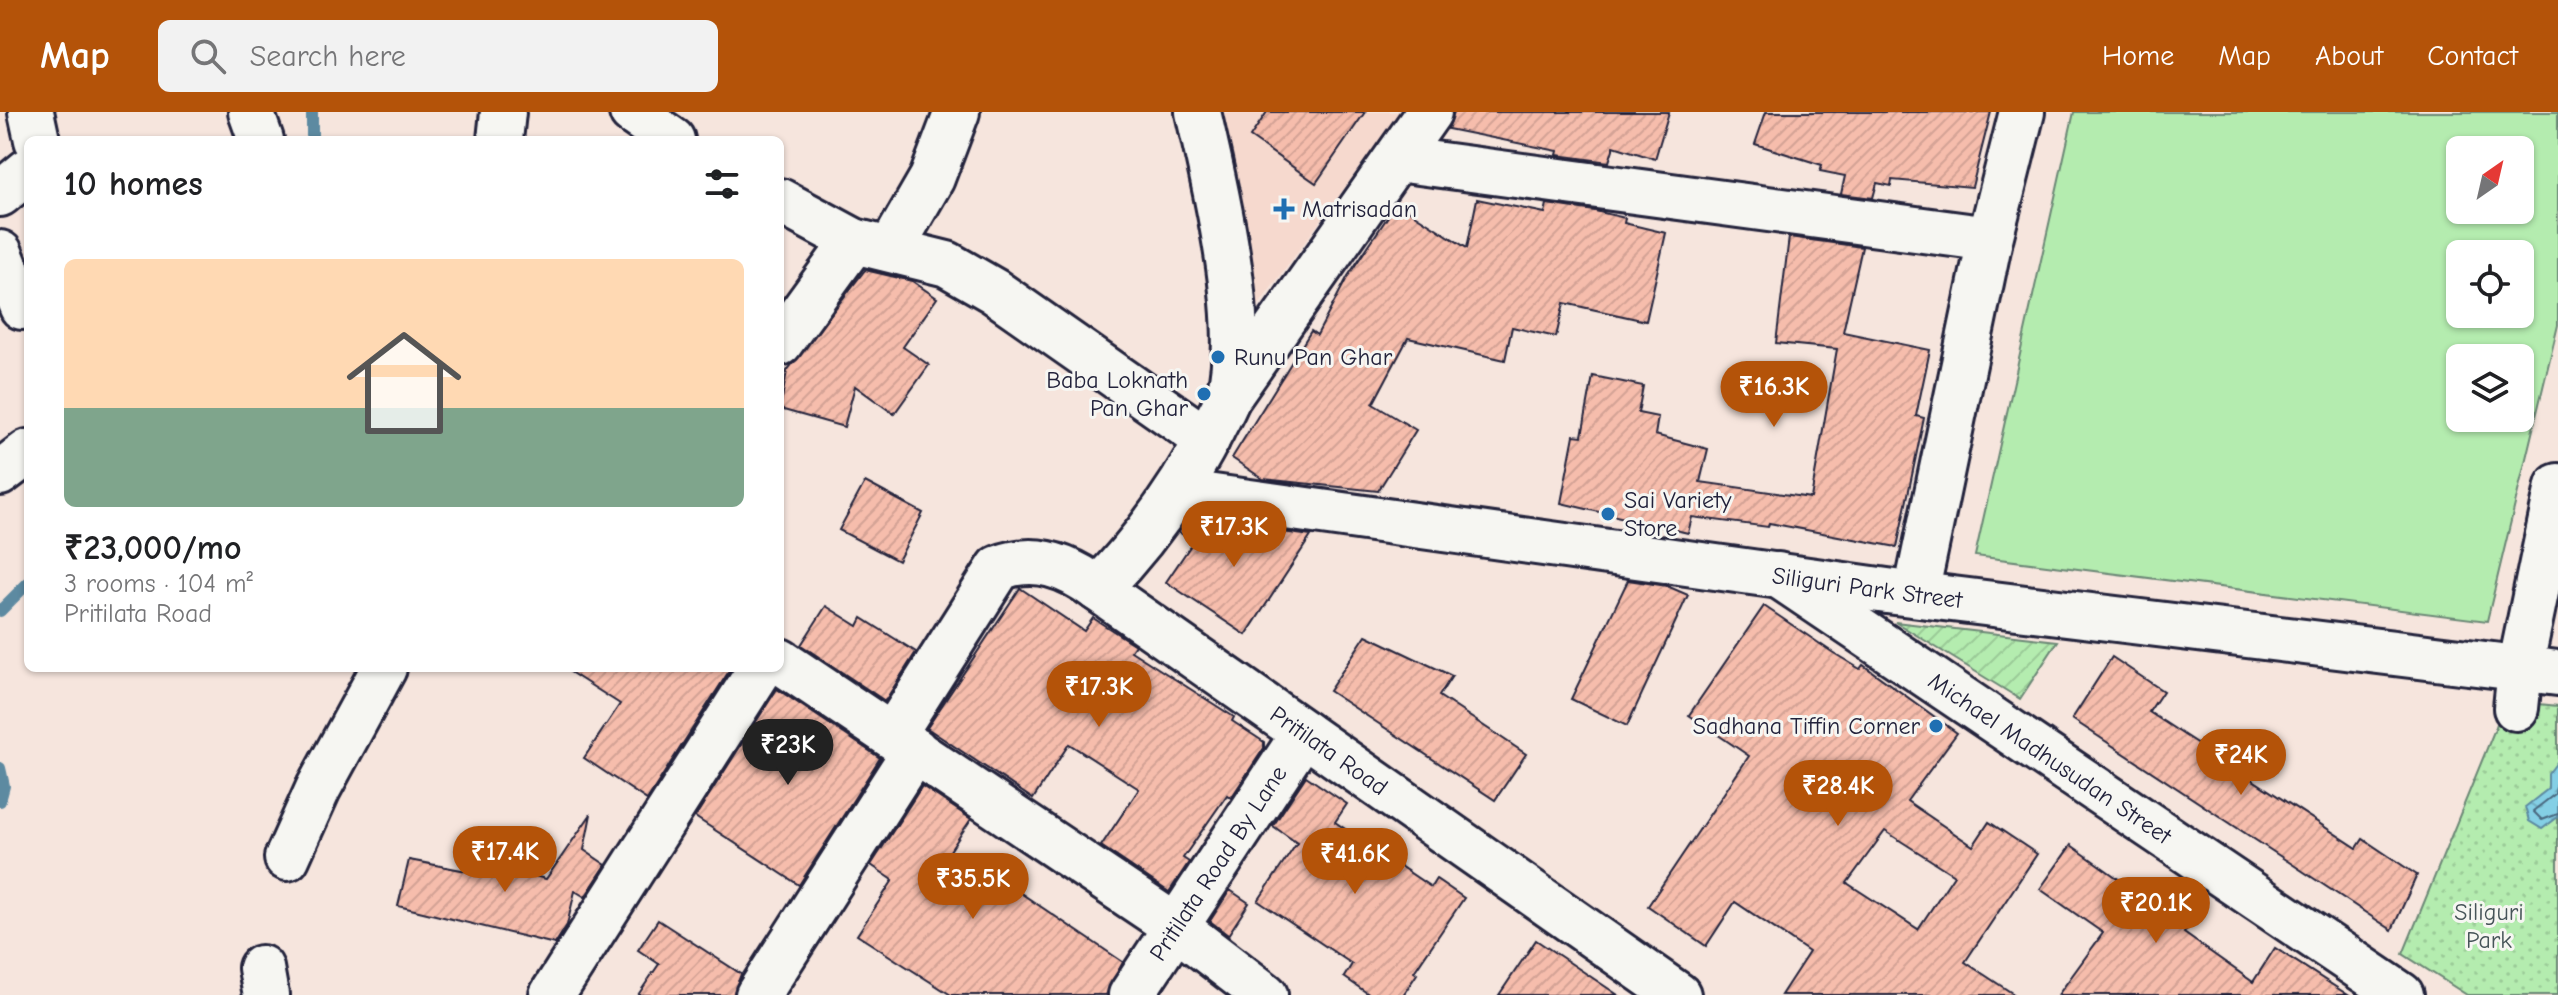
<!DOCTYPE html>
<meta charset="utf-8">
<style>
body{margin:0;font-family:"Comic Neue",sans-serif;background:#f2f2f2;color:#202124;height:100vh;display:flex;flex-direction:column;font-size:30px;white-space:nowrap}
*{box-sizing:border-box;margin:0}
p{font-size:26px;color:#757577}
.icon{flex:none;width:44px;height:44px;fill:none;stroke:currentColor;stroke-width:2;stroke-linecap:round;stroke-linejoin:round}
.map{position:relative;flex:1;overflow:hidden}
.panel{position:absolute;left:24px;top:24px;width:760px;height:536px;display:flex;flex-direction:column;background:#fff;border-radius:12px;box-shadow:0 2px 6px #0004}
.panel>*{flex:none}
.needle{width:52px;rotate:34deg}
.fabs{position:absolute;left:2446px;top:24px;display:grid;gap:16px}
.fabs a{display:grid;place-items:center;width:88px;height:88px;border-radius:12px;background:#fff;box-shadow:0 2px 6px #0004;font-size:40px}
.price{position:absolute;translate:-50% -68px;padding:0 18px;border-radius:28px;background:#b45309;color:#fff;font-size:26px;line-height:52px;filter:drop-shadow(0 2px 4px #0008)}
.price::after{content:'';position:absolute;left:50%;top:48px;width:24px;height:18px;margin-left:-12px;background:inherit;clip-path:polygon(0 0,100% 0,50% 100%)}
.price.current{background:#222;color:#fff}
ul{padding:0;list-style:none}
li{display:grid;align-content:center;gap:16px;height:424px;padding:0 40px}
li span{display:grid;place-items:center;height:248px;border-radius:12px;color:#555}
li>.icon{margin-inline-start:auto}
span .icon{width:144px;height:144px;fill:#fffc;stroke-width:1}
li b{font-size:34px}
h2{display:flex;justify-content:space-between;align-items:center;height:96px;padding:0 40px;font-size:34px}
header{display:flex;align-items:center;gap:48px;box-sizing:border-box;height:112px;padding:0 40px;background:#b45309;color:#fff}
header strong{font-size:38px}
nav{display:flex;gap:44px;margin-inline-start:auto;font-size:28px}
.search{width:560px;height:72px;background:#f2f2f2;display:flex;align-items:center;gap:20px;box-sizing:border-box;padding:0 28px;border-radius:12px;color:#757577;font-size:30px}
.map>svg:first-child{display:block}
.built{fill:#f6d9ce}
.grass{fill:url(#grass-dots);stroke:#6b8775;stroke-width:2}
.garden{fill:url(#garden-furrows);stroke:#6b8775;stroke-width:2}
.pitch{fill:#b4ecaf;stroke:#6b8775;stroke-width:2;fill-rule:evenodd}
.water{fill:url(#water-ripples);stroke:#5d8aa1;stroke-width:2}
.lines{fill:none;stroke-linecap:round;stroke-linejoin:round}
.shore{stroke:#49677f;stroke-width:2}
.stream{stroke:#5d8aa1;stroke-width:12}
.building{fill:url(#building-hatch);stroke:#22223b;stroke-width:2;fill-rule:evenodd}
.street-casing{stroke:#22223b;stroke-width:50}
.secondary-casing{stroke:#22223b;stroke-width:50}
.street{stroke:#f6f6f2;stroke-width:44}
.secondary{stroke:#f6f6f2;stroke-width:44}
.poi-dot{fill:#1f6fb2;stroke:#f6f6f2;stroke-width:3}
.labels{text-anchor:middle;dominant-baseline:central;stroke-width:6;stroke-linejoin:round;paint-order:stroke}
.poi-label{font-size:24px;fill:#22223b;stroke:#f6f6f2;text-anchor:start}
.street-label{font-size:24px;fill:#22223b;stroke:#f6f6f2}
.park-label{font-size:24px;fill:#465458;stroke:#f6f6f2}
</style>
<header>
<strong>Map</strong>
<div class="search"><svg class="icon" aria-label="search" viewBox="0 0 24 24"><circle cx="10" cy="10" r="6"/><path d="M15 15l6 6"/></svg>Search here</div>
<nav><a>Home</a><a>Map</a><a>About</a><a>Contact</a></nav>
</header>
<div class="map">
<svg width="2558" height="883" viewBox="0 0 2558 883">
<defs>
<pattern id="grass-dots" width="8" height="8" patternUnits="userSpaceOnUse" patternTransform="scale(2)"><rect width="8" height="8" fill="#b4ecaf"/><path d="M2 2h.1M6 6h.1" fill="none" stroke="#9aca97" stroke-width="1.8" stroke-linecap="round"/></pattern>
<pattern id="garden-furrows" width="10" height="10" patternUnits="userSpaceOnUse" patternTransform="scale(2)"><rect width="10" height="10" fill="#b4ecaf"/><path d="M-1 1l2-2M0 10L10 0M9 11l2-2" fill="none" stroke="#9aca97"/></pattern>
<pattern id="water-ripples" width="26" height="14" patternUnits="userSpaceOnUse" patternTransform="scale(2)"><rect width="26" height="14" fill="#84cfe5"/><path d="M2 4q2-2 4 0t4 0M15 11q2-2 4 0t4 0" fill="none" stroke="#72b1c5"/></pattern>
<pattern id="building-hatch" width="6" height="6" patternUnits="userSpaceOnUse" patternTransform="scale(2)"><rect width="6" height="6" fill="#f6bdac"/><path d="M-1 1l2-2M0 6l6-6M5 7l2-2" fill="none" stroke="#d3a295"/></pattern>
</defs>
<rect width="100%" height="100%" fill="#f6e5dd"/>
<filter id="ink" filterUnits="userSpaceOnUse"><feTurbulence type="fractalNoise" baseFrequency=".0125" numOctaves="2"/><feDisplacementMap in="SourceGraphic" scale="16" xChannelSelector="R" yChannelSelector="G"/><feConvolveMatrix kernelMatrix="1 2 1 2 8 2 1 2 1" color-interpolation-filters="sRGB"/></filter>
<g filter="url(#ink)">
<!-- built -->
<path class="built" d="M1220 0H1400L1258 194Z"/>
<!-- grass -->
<path class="grass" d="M2529 591 2558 594V883H2467L2403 842 2501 602Z"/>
<!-- garden -->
<path class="garden" d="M1895 510 2058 529 2020 587Z"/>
<!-- pitch -->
<path class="pitch" d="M2074 0H2558V213L2487 509 1975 444ZM2460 38H2520V98H2460ZM2460 142H2520V202H2460ZM2460 246H2520V306H2460Z"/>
<!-- water -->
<path class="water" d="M2558 649V705L2542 717 2529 709 2525 695 2548 677V662Z"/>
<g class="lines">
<!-- shore -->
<path class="shore" d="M2558 660 2555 682 2533 699 2542 708 2558 702"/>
<!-- stream -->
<g class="stream">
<path d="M312 28V0"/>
<path d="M0 499 28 471"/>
<path d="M0 656 4 674 0 689"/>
</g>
</g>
<!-- building -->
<g class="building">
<path d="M1267 0H1365L1316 71 1250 25Z"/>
<path d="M1454 0H1669L1655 47 1614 34 1609 50 1557 43 1558 39 1448 17Z"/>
<path d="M1766 0H1991L1972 75 1892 68 1891 74 1877 71 1873 86 1841 82 1845 64 1820 59 1822 53 1755 32Z"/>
<path d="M1477 87 1545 101 1547 92 1595 99 1625 106 1624 111 1666 121 1646 209 1564 191 1556 225 1512 215 1505 248 1408 226 1373 292 1416 318 1378 379 1263 367 1232 346 1311 219 1317 223 1348 164 1397 91 1467 136Z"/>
<path d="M1789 125 1862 135 1843 220 1930 238 1916 304 1924 306 1897 435 1769 411 1768 415 1692 405 1688 421 1561 391 1574 323 1582 324 1593 264 1643 274 1638 301 1658 305 1655 323 1708 337 1700 370 1811 386 1837 237 1776 231Z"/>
<path d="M865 158 912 169 937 186 903 235 929 253 894 302 855 274 844 315 780 297 787 259Z"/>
<path d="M865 370 923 401 898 449 839 418Z"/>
<path d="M1188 407 1311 424 1246 523 1166 470 1193 430 1179 420Z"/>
<path d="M1628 468 1667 474 1688 483 1627 614 1571 587Z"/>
<path d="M1020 476 1084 519 1093 506 1135 533 1131 539 1234 605 1232 609 1264 630V636L1231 686 1227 683 1183 746 1189 750 1169 780 1101 734 1139 677 1069 632 1033 687 927 616Z"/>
<path d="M826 494 858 514 862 506 916 540 885 589 801 533Z"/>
<path d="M1764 494 1832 540 1860 557 1863 553 1957 621 1907 689 1973 734 1989 710 2037 742 1965 850 2015 883H1781L1809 840 1735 790 1706 834 1648 794 1749 644 1689 603ZM1885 719 1954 763 1918 817 1847 771Z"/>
<path d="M1366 523 1452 564 1439 584 1526 642 1495 688 1329 579Z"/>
<path d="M2112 545 2163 579 2149 600 2357 736 2363 727 2417 763 2392 818 2072 607Z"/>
<path d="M564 556H731L647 688 584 646 620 592Z"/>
<path d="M777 577 880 646 799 773 695 705Z"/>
<path d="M1306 664 1347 692 1335 710 1431 775 1436 767 1464 786 1414 860 1417 862 1403 883H1370L1344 865 1352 852 1258 789 1297 731 1273 714Z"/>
<path d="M922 674 971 707 944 748 1005 789 1013 776 1123 850 1106 883H951L857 823 893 768 871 753Z"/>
<path d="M591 702 584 738 606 753 585 785 575 779 567 813 555 832 398 794 409 748 493 764 496 754 546 767Z"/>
<path d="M2071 733 2134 778 2137 773 2154 784 2191 812 2184 821 2253 870 2275 836 2348 883H2058L2103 821 2040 777Z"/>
<path d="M1230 778 1249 791 1228 823 1210 809Z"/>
<path d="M658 808 741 862 733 883H638L659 852 638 838Z"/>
<path d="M1536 828 1618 883H1499Z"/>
</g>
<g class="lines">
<!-- street casing -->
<g class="street-casing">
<g id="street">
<path d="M31 0 37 28"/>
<path d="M251 0 261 28"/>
<path d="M632 0 672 28"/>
<path d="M500 28 503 0"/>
<path d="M1397 47 1990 127"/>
<path d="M0 82 28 59"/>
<path d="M780 89 854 129 947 152 994 179 1207 328"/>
<path d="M891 137 932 66 957 0"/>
<path d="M0 141 22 195"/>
<path d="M780 231 854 129"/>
<path d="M1225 290 1429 0"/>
<path d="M0 361 28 340"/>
<path id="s1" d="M1778 463 2401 883"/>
<path d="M1916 482 1990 127 2022 0"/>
<path d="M780 549 1175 814 1265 883"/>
<path d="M2516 596 2520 557 2558 374"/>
<path d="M893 623 999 456C1035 442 1068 454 1098 477"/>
<path d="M287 746 318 677 384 556"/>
<path d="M261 856 266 883"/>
<path d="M552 883 761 556"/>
<path d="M758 883 915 638"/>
<path id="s2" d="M1131 883 1304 621"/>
</g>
</g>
<!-- secondary casing -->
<g class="secondary-casing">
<g id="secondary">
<path id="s3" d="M1198 0C1215 73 1247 206 1230 279 1227 292 1218 305 1212 318 1182 377 1145 429 1098 477L1678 883"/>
<path id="s4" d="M1178 380 1887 479 2558 561"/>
</g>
</g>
<!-- street -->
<use href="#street" class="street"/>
<!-- secondary -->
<use href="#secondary" class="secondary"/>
</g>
</g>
<!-- markers -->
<g class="poi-dot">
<path d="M1280 85h8v8h8v8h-8v8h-8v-8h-8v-8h8z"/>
<circle cx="1218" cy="245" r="8"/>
<circle cx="1204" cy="282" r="8"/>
<circle cx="1608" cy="402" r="8"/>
<circle cx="1936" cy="614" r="8"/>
</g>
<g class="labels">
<!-- poi labels -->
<g class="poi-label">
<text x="1302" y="97">Matrisadan</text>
<text x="1234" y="245">Runu Pan Ghar</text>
<text x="1188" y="268" text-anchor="end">Baba Loknath<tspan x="1188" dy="28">Pan Ghar</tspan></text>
<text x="1624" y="388">Sai Variety<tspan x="1624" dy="28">Store</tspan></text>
<text x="1920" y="614" text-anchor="end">Sadhana Tiffin Corner</text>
</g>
<!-- street labels -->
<g class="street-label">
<text stroke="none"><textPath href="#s4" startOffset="696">Siliguri Park Street</textPath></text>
<text stroke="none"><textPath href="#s3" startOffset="804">Pritilata Road</textPath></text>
<text stroke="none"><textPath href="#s1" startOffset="328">Michael Madhusudan Street</textPath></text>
<text stroke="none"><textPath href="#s2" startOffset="158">Pritilata Road By Lane</textPath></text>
</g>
<!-- park labels -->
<g class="park-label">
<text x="2489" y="800">Siliguri<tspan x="2489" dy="28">Park</tspan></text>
</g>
</g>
</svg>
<div class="fabs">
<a><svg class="needle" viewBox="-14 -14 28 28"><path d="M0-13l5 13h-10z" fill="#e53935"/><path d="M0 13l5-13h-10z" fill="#757577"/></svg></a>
<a><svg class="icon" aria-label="locate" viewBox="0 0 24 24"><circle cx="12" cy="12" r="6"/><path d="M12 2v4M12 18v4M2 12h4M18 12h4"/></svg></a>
<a><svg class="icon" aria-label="layers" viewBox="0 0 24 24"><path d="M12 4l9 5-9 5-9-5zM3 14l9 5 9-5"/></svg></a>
</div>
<b class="price" style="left:1774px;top:317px">₹16.3K</b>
<b class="price" style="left:1234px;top:457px">₹17.3K</b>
<b class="price" style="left:1099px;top:617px">₹17.3K</b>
<b class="price current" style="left:788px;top:675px">₹23K</b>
<b class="price" style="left:2241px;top:685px">₹24K</b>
<b class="price" style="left:1838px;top:716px">₹28.4K</b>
<b class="price" style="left:505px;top:782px">₹17.4K</b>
<b class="price" style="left:1355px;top:784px">₹41.6K</b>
<b class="price" style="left:973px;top:809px">₹35.5K</b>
<b class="price" style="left:2156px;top:833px">₹20.1K</b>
<section class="panel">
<h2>10 homes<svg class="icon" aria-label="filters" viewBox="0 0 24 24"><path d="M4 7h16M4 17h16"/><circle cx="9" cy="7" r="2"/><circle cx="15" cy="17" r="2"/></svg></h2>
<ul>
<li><span style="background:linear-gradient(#ffd9b3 60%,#7fa58c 0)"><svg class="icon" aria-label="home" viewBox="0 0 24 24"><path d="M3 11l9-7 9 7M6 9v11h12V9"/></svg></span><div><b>₹23,000/mo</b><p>3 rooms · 104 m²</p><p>Pritilata Road</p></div></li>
</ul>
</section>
</div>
